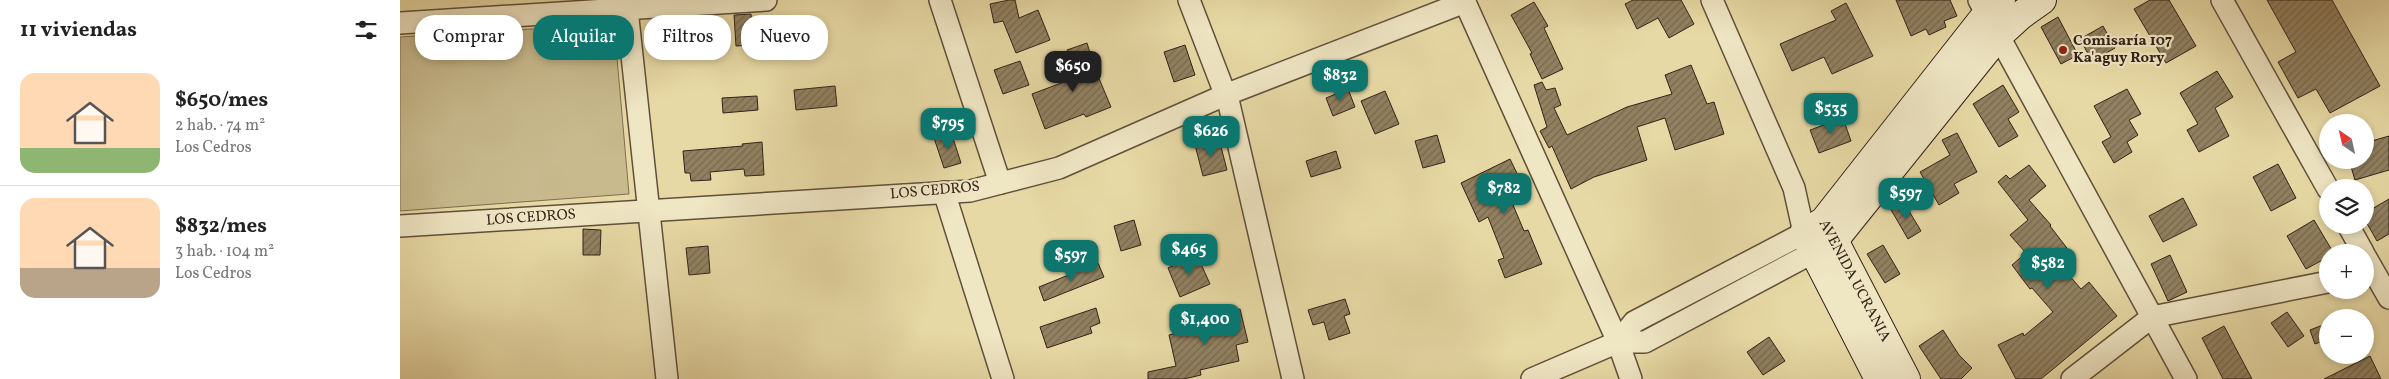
<!DOCTYPE html>
<html lang="es">
<meta charset="utf-8">
<style>
body{margin:0;font-family:Vollkorn,serif;background:#f2f2f2;color:#222;height:100vh;display:flex;flex-direction:column;font-size:19px;white-space:nowrap}
*{box-sizing:border-box;margin:0}
p{font-size:16px;color:#767676}
.icon{flex:none;width:28px;height:28px;fill:none;stroke:currentColor;stroke-width:2;stroke-linecap:round;stroke-linejoin:round}
.map{position:relative;flex:1;overflow:hidden}
.sheet{display:flex;flex-direction:column;background:#fff;width:400px}
.sheet>*{flex:none}
.hud{position:absolute;left:15px;top:15px;width:475px;height:45px;display:flex;gap:10px}
.needle{width:32px;rotate:326deg}
.fabs{position:absolute;left:1919px;top:114px;display:grid;gap:10px}
.fabs a{display:grid;place-items:center;width:55px;height:55px;border-radius:50%;background:#fff;box-shadow:0 2px 8px #0003;font-size:25px}
.price{position:absolute;translate:-50% -42px;padding:0 11px;border-radius:10px;background:#0f766e;color:#fff;font-size:16px;line-height:32px;filter:drop-shadow(0 1px 2px #0008)}
.price::after{content:'';position:absolute;left:50%;top:30px;width:15px;height:11px;margin-left:-8px;background:inherit;clip-path:polygon(0 0,100% 0,50% 100%)}
.price.selected{background:#222;color:#fff}
ul{padding:0;list-style:none}
li{display:flex;align-items:center;gap:15px;height:125px;padding:0 20px}
li+li{border-top:1px solid #e0e0e0}
li span{display:grid;place-items:center;flex:none;width:140px;height:100px;border-radius:15px;color:#555}
li>.icon{margin-inline-start:auto}
span .icon{width:60px;height:60px;fill:#fffc;stroke-width:1}
li b{font-size:21px}
h2{display:flex;justify-content:space-between;align-items:center;height:60px;padding:0 20px;font-size:21px}
.pill{padding:0 18px;border-radius:20px;background:#fff;box-shadow:0 2px 8px #0003;font-size:18px;line-height:45px}
.pill.selected{background:#0f766e;color:#fff}
main{display:flex;flex:1;min-height:0}
.map>svg:first-child{display:block}
.park{fill:#c8ba8d;stroke:#7e6e52}
.building{fill:url(#building-hatch);stroke:#332217}
.lines{fill:none;stroke-linecap:round;stroke-linejoin:round}
.minor-casing{stroke:#60503a;stroke-width:24}
.secondary-casing{stroke:#332217;stroke-width:30}
.minor{stroke:#efe6c4;stroke-width:21}
.secondary{stroke:#efe6c4;stroke-width:28}
.poi-dot{fill:#8f2418;stroke:#efe6c4;stroke-width:2}
.labels{text-anchor:middle;dominant-baseline:central;stroke-width:4.5;stroke-linejoin:round;paint-order:stroke}
.poi-label{font-size:15px;font-weight:bold;fill:#332217;stroke:#efe6c4;text-anchor:start}
.street-label{font-size:15px;fill:#332217;stroke:#efe6c4}
</style>
<main>
<section class="sheet">
<h2>11 viviendas<svg class="icon" aria-label="filters" viewBox="0 0 24 24"><path d="M4 7h16M4 17h16"/><circle cx="9" cy="7" r="2"/><circle cx="15" cy="17" r="2"/></svg></h2>
<ul>
<li><span style="background:linear-gradient(#ffd9b3 75%,#8fb573 0)"><svg class="icon" aria-label="home" viewBox="0 0 24 24"><path d="M3 11l9-7 9 7M6 9v11h12V9"/></svg></span><div><b>$650/mes</b><p>2 hab. · 74 m²</p><p>Los Cedros</p></div></li>
<li><span style="background:linear-gradient(#ffd9b3 70%,#b9a48a 0)"><svg class="icon" aria-label="home" viewBox="0 0 24 24"><path d="M3 11l9-7 9 7M6 9v11h12V9"/></svg></span><div><b>$832/mes</b><p>3 hab. · 104 m²</p><p>Los Cedros</p></div></li>
</ul>
</section>
<div class="map">
<svg width="1989" height="379" viewBox="0 0 1989 379">
<defs>
<pattern id="building-hatch" width="6" height="6" patternUnits="userSpaceOnUse" patternTransform="scale(1.25)"><rect width="6" height="6" fill="#918161"/><path d="M-1 1l2-2M0 6l6-6M5 7l2-2" fill="none" stroke="#77694f"/></pattern>
</defs>
<rect width="100%" height="100%" fill="#e7d9a5"/>
<filter id="stains"><feTurbulence type="fractalNoise" baseFrequency=".004" numOctaves="4"/><feColorMatrix values="0 0 0 0 .2 0 0 0 0 .09 0 0 0 0 .02 0 0 0 .5 -.17"/></filter>
<radialGradient id="worn" r=".72"><stop offset=".6" stop-color="#630" stop-opacity="0"/><stop offset="1" stop-color="#630" stop-opacity=".3"/></radialGradient>
<!-- park -->
<path class="park" d="M214 24 229 194 0 211V37Z"/>
<!-- building -->
<g class="building">
<path d="M609 0H615L619 18 638 10 650 40 616 53 603 21 594 23 590 4Z"/>
<path d="M1233 0H1281L1294 24 1269 38 1258 18 1237 29 1225 4Z"/>
<path d="M1496 0H1550L1557 16 1544 21 1546 27 1529 35 1526 29 1511 36Z"/>
<path d="M1750 0H1769L1796 46 1766 63 1734 9Z"/>
<path d="M1867 0H1932L1980 86 1930 113 1916 89 1898 98 1878 62 1896 52Z"/>
<path d="M1134 2 1148 26 1144 28 1163 69 1142 79 1130 54 1132 53 1111 15Z"/>
<path d="M1446 3 1473 56 1432 74 1424 57 1392 71 1380 44 1436 20 1431 11Z"/>
<path d="M351 14 354 45 336 46 334 15Z"/>
<path d="M1658 17 1678 55 1661 64 1641 27Z"/>
<path d="M1703 26 1715 48 1692 61 1680 39Z"/>
<path d="M687 43 695 69 711 107 686 117 684 114 645 129 632 94 677 77 667 50Z"/>
<path d="M785 45 795 75 774 82 764 52Z"/>
<path d="M620 61 629 85 603 94 594 70Z"/>
<path d="M1291 65 1307 104 1314 102 1324 134 1275 150 1265 118 1237 127 1247 160 1194 177 1171 189 1152 146 1149 148 1140 131 1147 127 1134 85 1142 82 1146 90 1155 88 1161 105 1154 108 1167 135 1227 107 1272 94 1265 75Z"/>
<path d="M1817 71 1833 97 1815 108 1829 136 1799 152 1787 130 1798 124 1780 93Z"/>
<path d="M1603 85 1619 112 1608 119 1618 136 1599 147 1573 104Z"/>
<path d="M435 86 437 106 396 110 394 90Z"/>
<path d="M948 89 955 107 933 116 926 98Z"/>
<path d="M1727 89 1741 114 1729 120 1738 135 1727 142 1732 152 1714 163 1702 142 1711 137 1694 106Z"/>
<path d="M985 91 999 124 975 134 961 101Z"/>
<path d="M357 96 358 110 323 113 322 98Z"/>
<path d="M1443 118 1451 141 1419 153 1410 130Z"/>
<path d="M551 132 561 163 544 168 534 138Z"/>
<path d="M1557 133 1577 172 1554 184 1559 193 1539 205 1520 172 1550 155 1542 140Z"/>
<path d="M1037 135 1045 162 1023 168 1015 141Z"/>
<path d="M1989 136V170L1955 180 1949 160H1965V143Z"/>
<path d="M819 139 827 170 803 176 795 145Z"/>
<path d="M362 142 364 175 345 176 344 169 310 172 311 180 291 181 290 173H285L283 151 343 146 342 144Z"/>
<path d="M936 151 941 168 911 177 906 161Z"/>
<path d="M1110 159 1129 198 1113 205 1124 231 1128 230 1142 264 1105 278 1098 260 1104 258 1088 217 1079 222 1061 183Z"/>
<path d="M1878 164 1896 198 1871 211 1853 177Z"/>
<path d="M1629 165 1646 186 1629 200 1651 225 1650 226 1673 256 1660 265 1681 289 1689 282 1717 316 1641 379H1616L1598 345 1623 333 1624 336 1653 312 1632 288 1630 289 1612 265 1626 253 1610 235 1628 220 1598 182 1606 175 1610 179Z"/>
<path d="M1783 198 1797 225 1763 242 1749 216Z"/>
<path d="M1989 199V234L1977 241 1965 220V213Z"/>
<path d="M1503 201 1521 231 1508 239 1490 208Z"/>
<path d="M734 220 741 245 721 251 714 226Z"/>
<path d="M1914 220 1933 252H1928V257L1906 269 1887 236Z"/>
<path d="M183 229 201 230 200 255H183Z"/>
<path d="M1483 245 1500 274 1485 283 1467 254Z"/>
<path d="M308 246 310 273 289 275 286 248Z"/>
<path d="M797 255 810 284 780 297 768 268Z"/>
<path d="M1770 255 1787 292 1768 301 1751 264Z"/>
<path d="M698 263 704 277 644 301 639 287Z"/>
<path d="M945 299 950 314 944 316 950 333 929 340 924 322 913 325 908 310Z"/>
<path d="M696 308 700 323 690 327 692 333 647 348 640 327Z"/>
<path d="M840 309 848 342 836 345 839 361 800 370 801 375 784 379H748V372L776 366 769 335 795 328 793 320Z"/>
<path d="M1887 312 1904 336 1888 347 1871 323Z"/>
<path d="M1928 323V339L1915 344 1910 330Z"/>
<path d="M1824 326 1852 379H1823L1802 338Z"/>
<path d="M1543 330 1559 355 1572 368 1561 379H1541L1519 346Z"/>
<path d="M1369 337 1385 361 1363 375 1347 352Z"/>
<path d="M1970 356 1981 379H1924Z"/>
</g>
<g class="lines">
<!-- minor casing -->
<g class="minor-casing">
<g id="minor">
<path d="M226 0 267 379"/>
<path d="M540 0 600 183"/>
<path d="M789 0 829 104 893 379"/>
<path d="M1064 0 1218 342 1231 379"/>
<path d="M1312 0 1394 188 1404 233 1234 322 1218 342H1245L1414 252"/>
<path d="M1579 0 1786 379"/>
<path d="M1822 0 1928 189"/>
<path d="M0 23 366 0"/>
<path d="M544 192 603 379"/>
<path d="M1948 225 1963 252"/>
<path d="M0 226 570 191 659 168 825 95 1065 2"/>
<path d="M1965 256 1989 298"/>
<path d="M1132 379 1218 342"/>
<path d="M1672 379 1752 317 1928 282"/>
</g>
</g>
<!-- secondary casing -->
<g class="secondary-casing">
<g id="secondary">
<path d="M1426 225 1506 379"/>
<path d="M1414 252 1435 239 1598 36 1621 15 1642 0"/>
<path d="M1479 379 1404 233 1424 221 1586 15 1601 0"/>
</g>
</g>
<!-- minor -->
<use href="#minor" class="minor"/>
<!-- secondary -->
<use href="#secondary" class="secondary"/>
</g>
<!-- markers -->
<circle class="poi-dot" cx="1663" cy="50" r="5"/>
<g class="labels">
<!-- poi labels -->
<g class="poi-label">
<text x="1673" y="41">Comisaría 107<tspan x="1673" dy="17">Ka'aguy Rory</tspan></text>
</g>
<!-- street labels -->
<g class="street-label">
<text transform="translate(535 191) rotate(-5)">LOS CEDROS</text>
<text transform="translate(131 218) rotate(-4)">LOS CEDROS</text>
<text transform="translate(1454 281) rotate(62)">AVENIDA UCRANIA</text>
</g>
</g>
<rect width="100%" height="100%" filter="url(#stains)"/>
<rect width="100%" height="100%" fill="url(#worn)"/>
</svg>
<div class="fabs">
<a><svg class="needle" viewBox="-14 -14 28 28"><path d="M0-13l5 13h-10z" fill="#e53935"/><path d="M0 13l5-13h-10z" fill="#767676"/></svg></a>
<a><svg class="icon" aria-label="layers" viewBox="0 0 24 24"><path d="M12 4l9 5-9 5-9-5zM3 14l9 5 9-5"/></svg></a>
<a>+</a>
<a>−</a>
</div>
<b class="price selected" style="left:673px;top:93px">$650</b>
<b class="price" style="left:940px;top:102px">$832</b>
<b class="price" style="left:1431px;top:135px">$535</b>
<b class="price" style="left:548px;top:150px">$795</b>
<b class="price" style="left:811px;top:158px">$626</b>
<b class="price" style="left:1104px;top:215px">$782</b>
<b class="price" style="left:1506px;top:220px">$597</b>
<b class="price" style="left:789px;top:276px">$465</b>
<b class="price" style="left:671px;top:282px">$597</b>
<b class="price" style="left:1648px;top:290px">$582</b>
<b class="price" style="left:805px;top:346px">$1,400</b>
<div class="hud">
<a class="pill">Comprar</a>
<a class="pill selected">Alquilar</a>
<a class="pill">Filtros</a>
<a class="pill">Nuevo</a>
</div>
</div>
</main>
